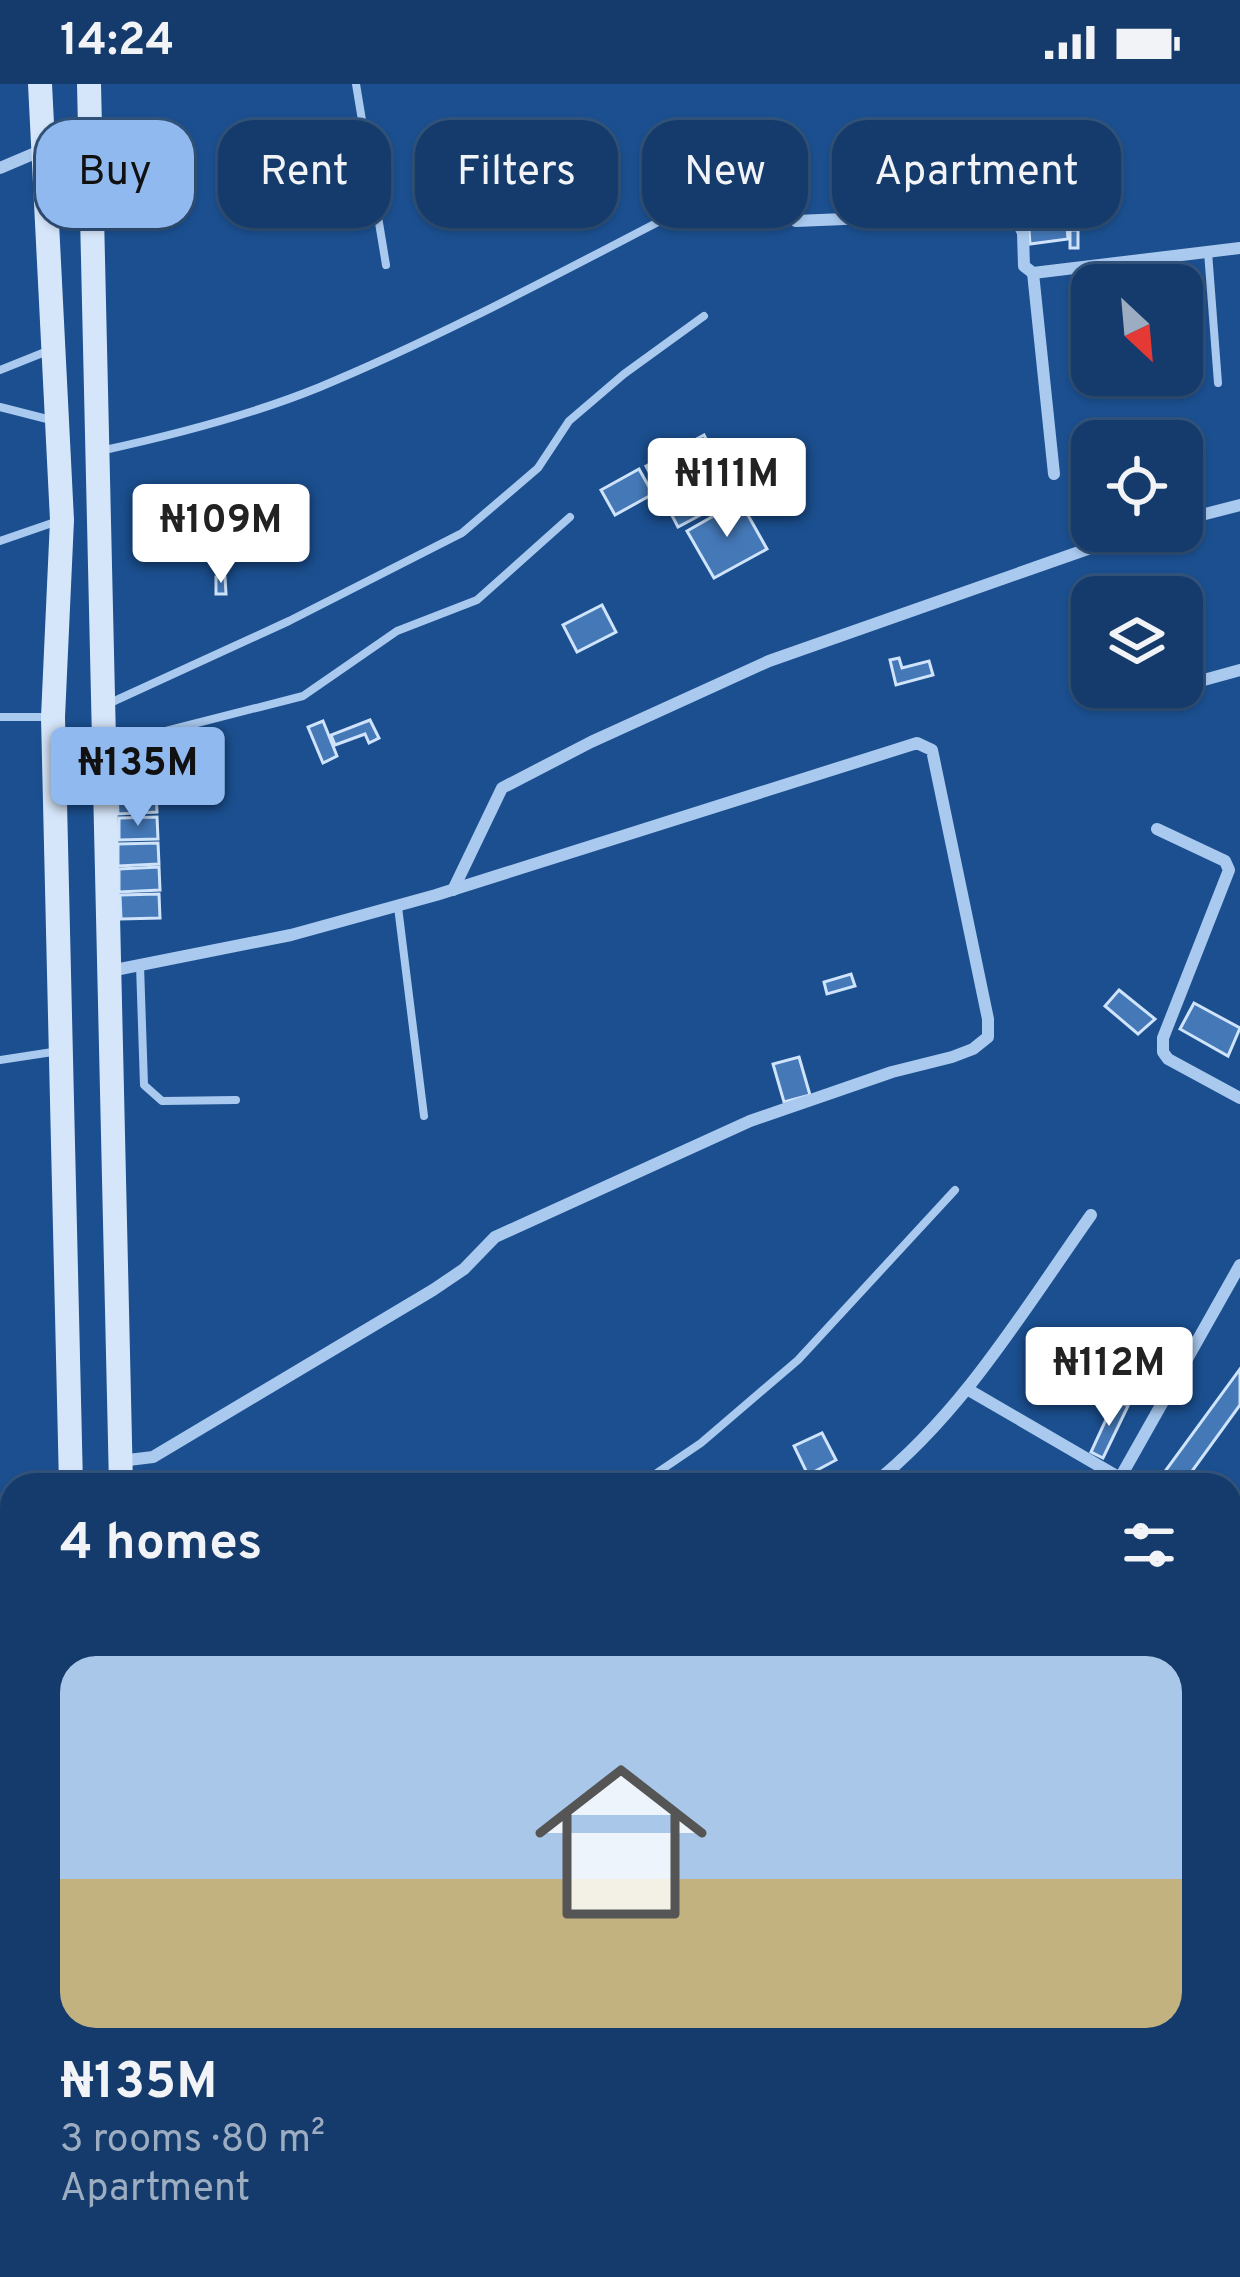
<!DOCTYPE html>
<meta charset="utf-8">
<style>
body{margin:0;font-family:Overpass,sans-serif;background:#1d4271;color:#f1f3f6;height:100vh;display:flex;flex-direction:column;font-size:45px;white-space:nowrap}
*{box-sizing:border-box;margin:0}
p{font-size:39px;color:#9dadc1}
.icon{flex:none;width:66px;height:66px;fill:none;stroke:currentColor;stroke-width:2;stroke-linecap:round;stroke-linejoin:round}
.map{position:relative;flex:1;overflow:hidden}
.details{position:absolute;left:0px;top:1389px;width:1242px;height:804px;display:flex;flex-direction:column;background:#143b6b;border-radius:36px 36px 0 0;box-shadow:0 3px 9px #0004,0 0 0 3px #33557e}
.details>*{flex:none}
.banner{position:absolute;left:36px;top:36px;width:1170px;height:108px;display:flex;gap:24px}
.needle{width:78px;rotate:154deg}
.controls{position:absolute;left:1071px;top:180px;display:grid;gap:24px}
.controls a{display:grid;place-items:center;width:132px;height:132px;border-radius:24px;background:#143b6b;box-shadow:0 3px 9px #0004,0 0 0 3px #33557e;font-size:60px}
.price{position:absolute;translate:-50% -102px;padding:0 27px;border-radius:12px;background:#fff;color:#222;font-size:39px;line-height:78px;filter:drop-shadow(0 3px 6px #0008)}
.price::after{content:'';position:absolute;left:50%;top:72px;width:36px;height:27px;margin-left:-18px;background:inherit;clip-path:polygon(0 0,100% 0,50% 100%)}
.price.current{background:#90b9f0;color:#111}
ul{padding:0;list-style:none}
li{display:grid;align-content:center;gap:24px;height:636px;padding:0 60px}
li+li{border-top:3px solid #33557e}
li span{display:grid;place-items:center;height:372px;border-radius:36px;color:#555}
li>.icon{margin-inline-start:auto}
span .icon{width:216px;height:216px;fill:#fffc;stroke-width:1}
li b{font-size:51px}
h2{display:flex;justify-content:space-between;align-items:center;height:144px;padding:0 60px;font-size:51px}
.tag{padding:0 42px;border-radius:36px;background:#143b6b;box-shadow:0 3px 9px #0004,0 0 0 3px #33557e;font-size:42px;line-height:108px}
.tag.current{background:#90b9f0;color:#111}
.status{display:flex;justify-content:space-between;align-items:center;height:84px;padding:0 60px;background:#143b6b;direction:ltr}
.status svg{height:33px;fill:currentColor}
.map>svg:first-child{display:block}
.building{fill:#4478b7;stroke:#cfe3fa;stroke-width:3}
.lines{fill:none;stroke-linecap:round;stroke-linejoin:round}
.service{stroke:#a9c9ee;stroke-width:8}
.minor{stroke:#a9c9ee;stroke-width:12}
.secondary{stroke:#d6e6fa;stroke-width:24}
</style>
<div class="status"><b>14:24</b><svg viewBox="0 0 49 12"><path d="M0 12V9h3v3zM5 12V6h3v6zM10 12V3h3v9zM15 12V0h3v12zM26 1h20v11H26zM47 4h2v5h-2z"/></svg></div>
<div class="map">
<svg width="1240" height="2193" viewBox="0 0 1240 2193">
<rect width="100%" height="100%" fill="#1b4f8f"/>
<!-- building -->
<g class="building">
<path d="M1066 130 1068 155 1030 160 1028 132Z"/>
<rect x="1070" y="146" width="8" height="18"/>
<path d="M1077 239H1092V276L1081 277Z"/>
<path d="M704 351 736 412 678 443 646 382Z"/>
<path d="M639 385 653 410 615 431 601 406Z"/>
<path d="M740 417 767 465 714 494 687 447Z"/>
<path d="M216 493H225L226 510H216Z"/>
<path d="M602 521 616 548 577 568 563 541Z"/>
<path d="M899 574 902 584 929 577 933 591 896 601 890 576Z"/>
<path d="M370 636 379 654 369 659 365 650 335 661 331 651Z"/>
<path d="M323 637 337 672 323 679 308 643Z"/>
<path d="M156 706 157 728 118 730 117 708Z"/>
<path d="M157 733 158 755 119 756V734Z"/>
<path d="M158 759 159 780 118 782V760Z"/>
<path d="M159 783 160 806 119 808V785Z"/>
<path d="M159 810 160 834 121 835 120 811Z"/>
<path d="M851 890 855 902 827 910 824 898Z"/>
<path d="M1119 906 1155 935 1138 950 1105 922Z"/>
<path d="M1194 919 1240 944 1228 972 1180 945Z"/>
<path d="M799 973 810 1011 784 1018 773 980Z"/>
<path d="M1110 1259 1155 1284 1136 1316 1092 1291Z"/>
<path d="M1240 1285V1321L1182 1401H1155Z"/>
<path d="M1115 1316 1128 1322 1103 1374 1091 1368Z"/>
<path d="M822 1349 836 1376 808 1391 794 1362Z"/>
</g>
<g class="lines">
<!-- service -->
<g class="service">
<path d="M356 0 386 181"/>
<path d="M1208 168 1218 299"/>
<path d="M0 286 50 266"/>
<path d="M0 323 51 336"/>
<path d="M100 367C174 351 249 332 320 303 450 249 574 181 699 117"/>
<path d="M0 457 55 438"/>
<path d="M110 619 289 537 462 449 538 384 569 337 624 290 704 232"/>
<path d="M0 633H51"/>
<path d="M111 654 158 649 303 612 397 547 477 516 570 433"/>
<path d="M398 823 424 1032"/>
<path d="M140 881 144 1001 162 1017 236 1016"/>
<path d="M0 976 59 967"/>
<path d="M287 1401 292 1392"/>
<path d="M639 1401 701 1359 798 1276 955 1106"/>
<path d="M0 2111 12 2109"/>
<path d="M43 2181 46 2193"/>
</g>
<!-- minor -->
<g class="minor">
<path d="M0 84 40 67"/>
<path d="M796 137 1013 128 1023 149 1024 182 1033 189 1240 164"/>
<path d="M1033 189 1054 390"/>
<path d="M1182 436 1240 421"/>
<path d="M1182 602 1240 586"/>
<path d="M1158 609 1179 603"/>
<path d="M1157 745 1225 777 1229 786 1163 954V968L1168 975 1240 1014"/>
<path d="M453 806 502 704 591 658 769 577 1139 447"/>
<path d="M110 887 291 851 436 811 917 659 932 666 988 935V953L973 965 952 973 892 988 750 1037 495 1153 464 1185 433 1206 153 1373 120 1377"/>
<path d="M967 1305 1132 1401"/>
<path d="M872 1401C963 1329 1025 1224 1091 1131"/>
<path d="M1116 1401 1240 1181"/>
<path d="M1230 1457 1240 1463"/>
<path d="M1230 1807 1240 1811"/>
<path d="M0 1915 12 1914"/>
<path d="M272 2193 288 2181"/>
<path d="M789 2193 800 2181"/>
<path d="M967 2193 972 2181"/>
</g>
<!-- secondary -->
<g class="secondary">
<path d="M40 0 62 436 53 633 71 1401"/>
<path d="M89 0 121 1401"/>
<path d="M88 2181V2193"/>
<path d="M138 2181V2193"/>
</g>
</g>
</svg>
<div class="controls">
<a><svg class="needle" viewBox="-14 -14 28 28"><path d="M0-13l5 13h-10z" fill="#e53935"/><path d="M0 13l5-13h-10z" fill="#9dadc1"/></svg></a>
<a><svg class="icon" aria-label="locate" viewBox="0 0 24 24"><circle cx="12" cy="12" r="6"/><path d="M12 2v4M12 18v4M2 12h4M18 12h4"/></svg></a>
<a><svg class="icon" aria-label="layers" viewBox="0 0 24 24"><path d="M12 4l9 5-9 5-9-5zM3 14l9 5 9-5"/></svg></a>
</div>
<b class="price" style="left:727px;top:456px">₦111M</b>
<b class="price" style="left:221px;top:502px">₦109M</b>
<b class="price current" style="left:138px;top:745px">₦135M</b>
<b class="price" style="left:1109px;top:1345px">₦112M</b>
<div class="banner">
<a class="tag current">Buy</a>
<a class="tag">Rent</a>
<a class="tag">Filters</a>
<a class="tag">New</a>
<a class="tag">Apartment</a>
</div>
<section class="details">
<h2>4 homes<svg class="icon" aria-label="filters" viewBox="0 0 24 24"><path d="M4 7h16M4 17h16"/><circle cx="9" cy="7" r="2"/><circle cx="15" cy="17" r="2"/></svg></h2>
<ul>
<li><span style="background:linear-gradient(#a9c7e8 60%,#c2b280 0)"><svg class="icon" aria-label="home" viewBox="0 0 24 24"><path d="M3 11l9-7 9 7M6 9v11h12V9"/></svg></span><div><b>₦135M</b><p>3 rooms · 80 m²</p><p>Apartment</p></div></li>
</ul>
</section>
</div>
